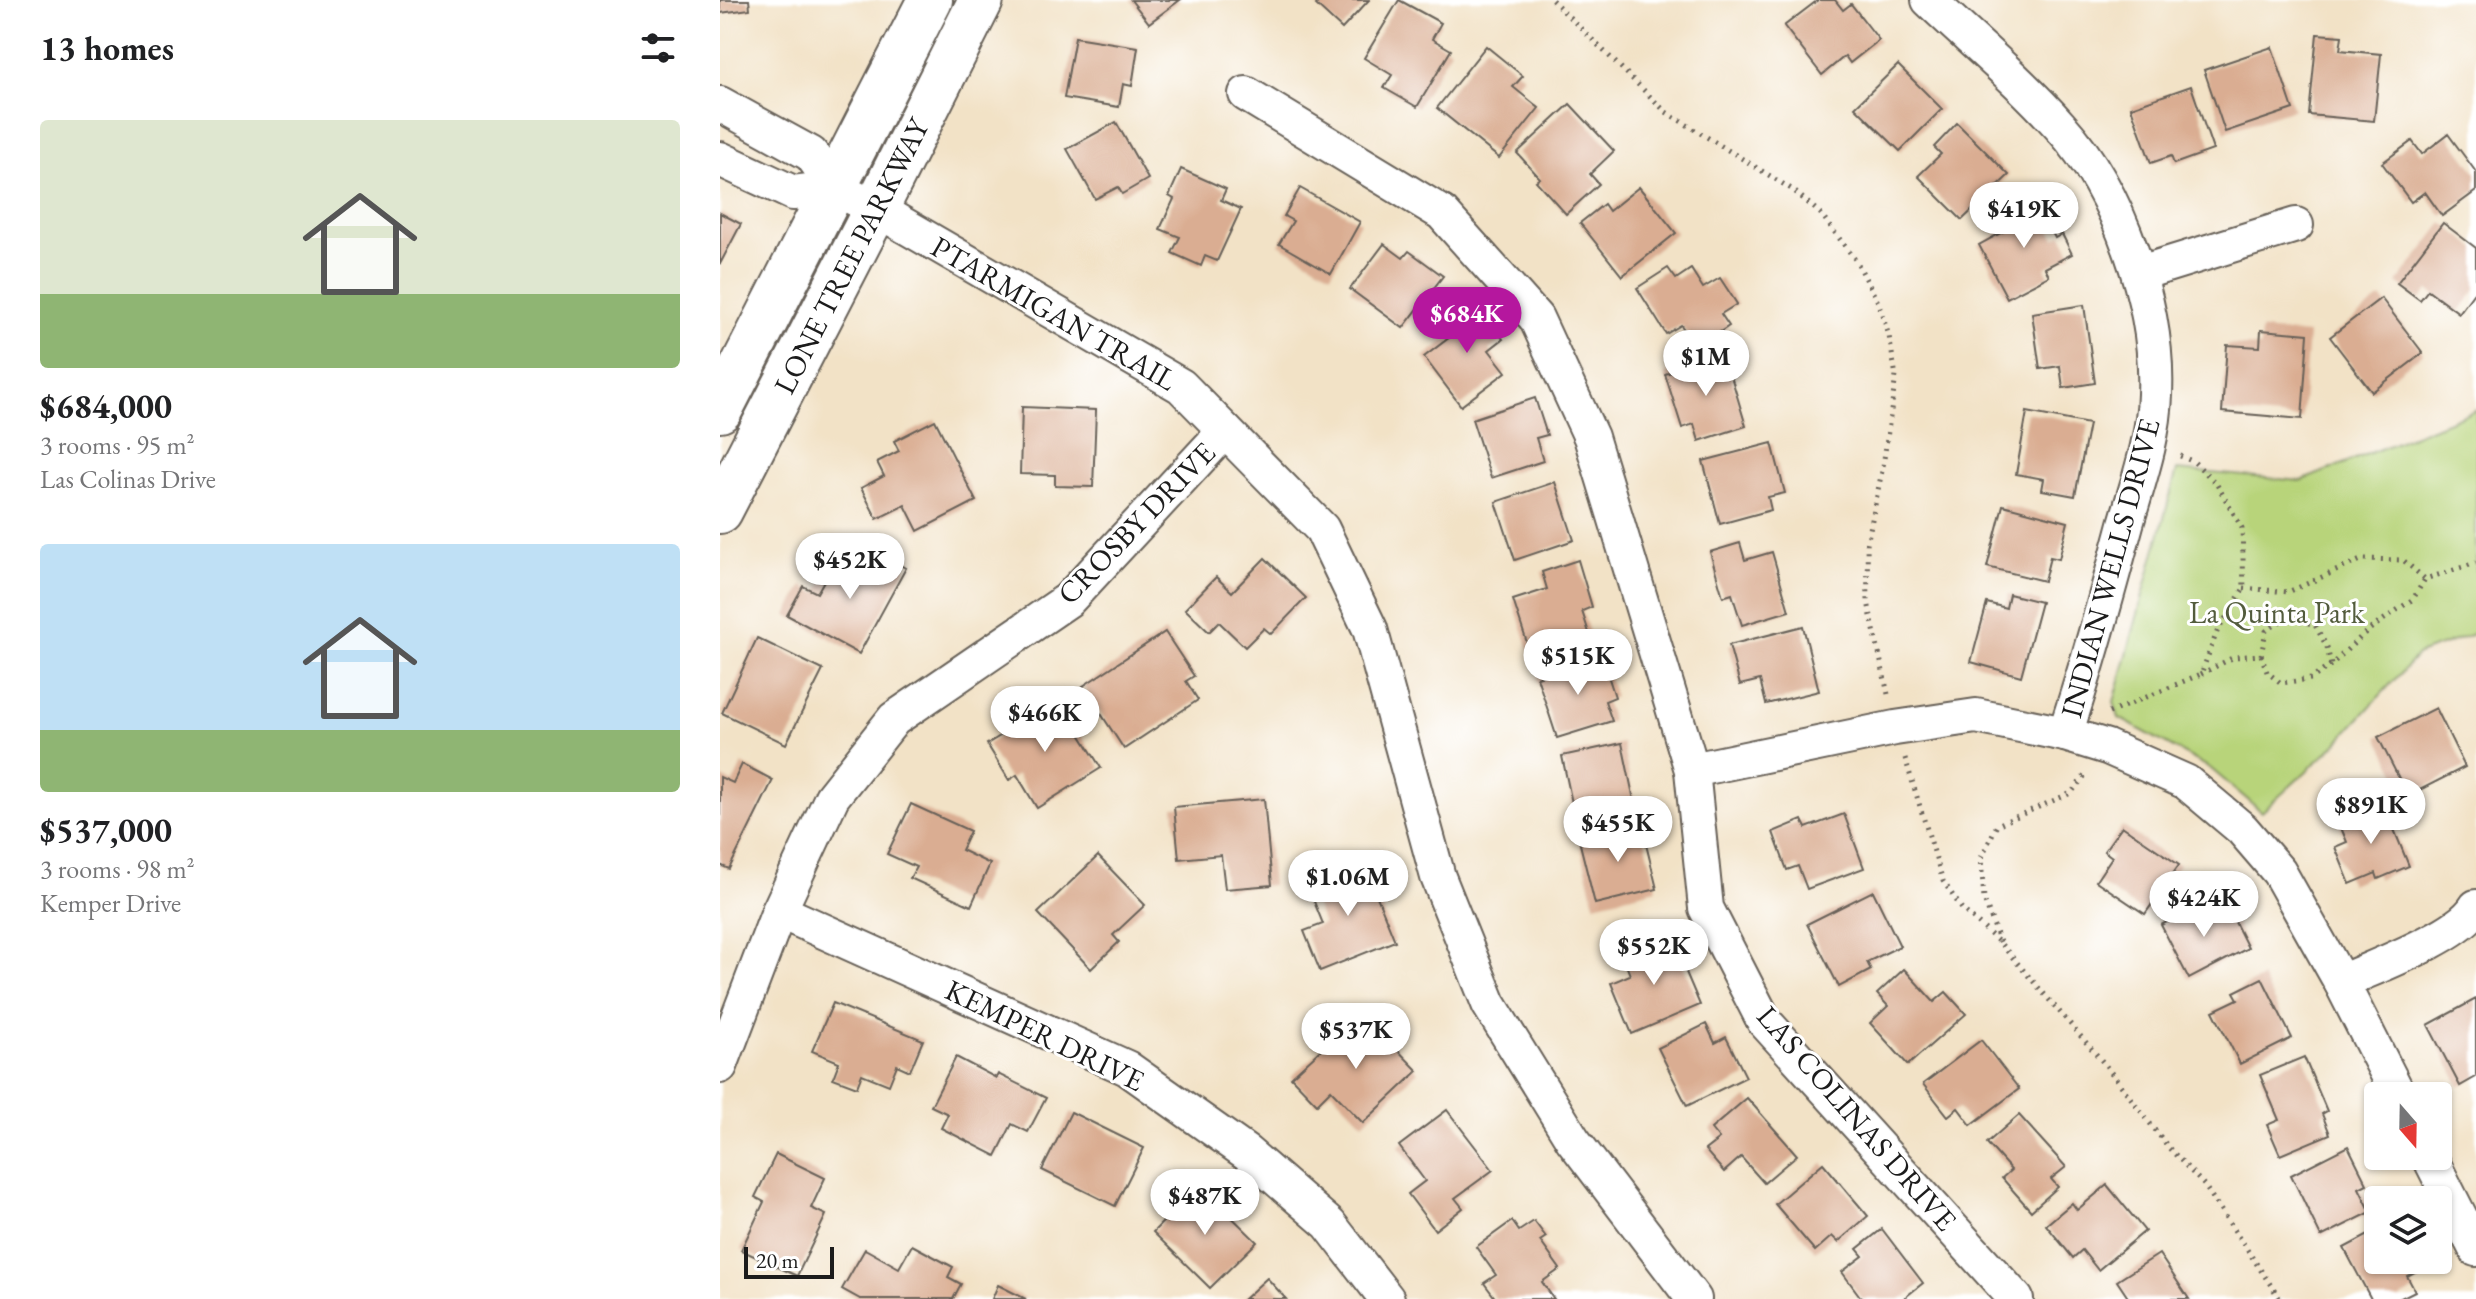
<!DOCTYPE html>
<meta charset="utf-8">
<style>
body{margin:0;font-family:"EB Garamond",serif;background:#f6f6f6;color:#202124;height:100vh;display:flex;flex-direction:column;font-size:30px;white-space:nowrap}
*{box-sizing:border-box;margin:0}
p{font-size:26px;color:#757577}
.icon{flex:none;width:44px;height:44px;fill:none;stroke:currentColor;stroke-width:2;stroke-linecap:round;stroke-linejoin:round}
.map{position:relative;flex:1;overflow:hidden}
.drawer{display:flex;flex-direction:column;background:#fff;width:720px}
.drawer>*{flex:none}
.needle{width:52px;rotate:160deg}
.buttons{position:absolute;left:1644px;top:1082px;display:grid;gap:16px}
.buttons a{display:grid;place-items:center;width:88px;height:88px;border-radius:8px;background:#fff;box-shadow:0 2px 6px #0004;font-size:40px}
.scale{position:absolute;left:24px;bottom:20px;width:90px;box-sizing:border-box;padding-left:8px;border:4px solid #1c1c1c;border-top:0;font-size:22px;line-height:28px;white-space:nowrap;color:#1c1c1c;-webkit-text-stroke:6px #fff;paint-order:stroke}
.price{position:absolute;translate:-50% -68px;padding:0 18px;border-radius:28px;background:#fff;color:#222;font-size:26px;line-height:52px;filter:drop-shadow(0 2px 4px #0008)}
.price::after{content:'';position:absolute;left:50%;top:48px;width:24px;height:18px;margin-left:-12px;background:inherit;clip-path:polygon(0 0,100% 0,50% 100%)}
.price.current{background:#b5179e;color:#fff}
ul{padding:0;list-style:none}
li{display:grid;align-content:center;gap:16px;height:424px;padding:0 40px}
li span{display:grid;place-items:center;height:248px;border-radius:8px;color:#555}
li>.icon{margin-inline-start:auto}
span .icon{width:144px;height:144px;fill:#fffc;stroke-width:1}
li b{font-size:34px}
h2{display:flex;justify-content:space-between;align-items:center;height:96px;padding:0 40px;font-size:34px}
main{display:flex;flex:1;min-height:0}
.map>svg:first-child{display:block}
.green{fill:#b8d47a;stroke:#6a784b;stroke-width:2}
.building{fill:#daad92}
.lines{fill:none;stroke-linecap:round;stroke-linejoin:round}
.street-casing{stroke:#676158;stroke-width:38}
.secondary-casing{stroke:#676158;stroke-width:48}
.path{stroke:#676158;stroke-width:5;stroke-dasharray:2 6;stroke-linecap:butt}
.street{stroke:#fff;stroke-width:34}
.secondary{stroke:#fff;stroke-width:44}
.labels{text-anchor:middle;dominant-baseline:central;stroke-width:6;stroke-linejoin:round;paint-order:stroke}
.street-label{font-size:30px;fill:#1c1c1c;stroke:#fff}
.park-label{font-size:30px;fill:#535c3d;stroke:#fff}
</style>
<main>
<section class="drawer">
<h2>13 homes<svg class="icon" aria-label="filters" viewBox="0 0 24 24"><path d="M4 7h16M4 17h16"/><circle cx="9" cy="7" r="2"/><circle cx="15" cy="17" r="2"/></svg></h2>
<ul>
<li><span style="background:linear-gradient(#dfe7d0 70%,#8fb573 0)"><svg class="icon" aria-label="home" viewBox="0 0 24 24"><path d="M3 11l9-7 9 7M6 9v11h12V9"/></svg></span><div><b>$684,000</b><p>3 rooms · 95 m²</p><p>Las Colinas Drive</p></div></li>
<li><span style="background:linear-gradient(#bfe0f5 75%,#8fb573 0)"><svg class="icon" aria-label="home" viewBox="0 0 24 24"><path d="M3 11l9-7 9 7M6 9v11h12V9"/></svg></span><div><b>$537,000</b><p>3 rooms · 98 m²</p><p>Kemper Drive</p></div></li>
</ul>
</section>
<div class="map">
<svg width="1756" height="1299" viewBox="0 0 1756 1299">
<rect width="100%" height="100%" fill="#fff"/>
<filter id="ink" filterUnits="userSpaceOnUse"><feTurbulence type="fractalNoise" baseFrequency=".0125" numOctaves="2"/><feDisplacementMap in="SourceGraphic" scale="16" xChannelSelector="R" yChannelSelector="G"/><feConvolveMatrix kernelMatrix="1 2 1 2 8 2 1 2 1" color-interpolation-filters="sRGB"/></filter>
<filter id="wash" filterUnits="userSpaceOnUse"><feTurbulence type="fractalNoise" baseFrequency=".006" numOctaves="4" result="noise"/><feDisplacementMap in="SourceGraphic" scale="32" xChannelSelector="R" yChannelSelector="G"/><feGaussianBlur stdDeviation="1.8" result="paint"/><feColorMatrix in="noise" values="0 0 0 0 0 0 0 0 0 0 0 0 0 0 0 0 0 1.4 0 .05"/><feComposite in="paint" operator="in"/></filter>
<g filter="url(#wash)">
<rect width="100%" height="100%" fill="#f2e2c6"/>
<!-- green -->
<path class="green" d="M1756 410V633L1698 654 1614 746 1542 812 1490 768 1399 718 1394 702 1457 470 1581 481Z"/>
<g id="blocks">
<!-- building -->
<g class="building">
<path d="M0 0H29L30 9 0 13Z"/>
<path d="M411 0H460L429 23Z"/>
<path d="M600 0H649L622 29 596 5Z"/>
<path d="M679 0 721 23 712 39 731 50 697 107 664 88 672 75 644 58Z"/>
<path d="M1098 0H1115L1123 10 1131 4 1159 40 1130 63 1125 56 1102 75 1064 26Z"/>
<path d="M1597 34 1622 36 1620 50 1661 54 1654 121 1589 115Z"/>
<path d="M355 37 418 47 412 86 403 84 399 107 344 98Z"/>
<path d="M766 46 803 76 793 87 819 108 779 158 717 108Z"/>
<path d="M1552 47 1573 109 1505 132 1484 70Z"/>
<path d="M1178 65 1222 109 1180 151 1135 107Z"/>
<path d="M1471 86 1493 150 1454 164 1451 156 1431 163 1411 107Z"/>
<path d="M850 104 894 151 870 174 879 184 846 214 816 181 820 178 797 153Z"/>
<path d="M396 122 428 179 402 194 398 187 375 199 347 149Z"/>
<path d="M1237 123 1289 175 1242 220 1198 176 1221 154 1214 147Z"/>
<path d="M1728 134 1756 172V191L1722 216 1705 192 1691 202 1662 163 1692 141 1702 154Z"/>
<path d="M461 169 506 189 501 200 521 209 497 261 485 256 481 266 452 253 460 237 440 229 454 199 449 196Z"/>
<path d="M919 187 956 233 902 276 860 223 884 204 889 211Z"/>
<path d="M580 188 640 222 611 274 559 244 573 221 564 216Z"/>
<path d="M1315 200 1335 238 1342 234 1352 254 1325 268 1329 276 1287 298 1259 245 1286 230 1280 218Z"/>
<path d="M0 213 21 224 0 264Z"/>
<path d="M1723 223 1756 248V290L1739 313 1708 290 1700 300 1677 283Z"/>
<path d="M664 244 683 258 689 251 723 276 683 328 630 289Z"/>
<path d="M948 268 956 279 971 269 983 288 1000 278 1017 304 1001 314 1009 326 976 348 961 325 946 334 917 288Z"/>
<path d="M1661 298 1703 353 1652 392 1610 337Z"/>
<path d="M755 303 783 339 769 350 786 372 741 406 704 357 730 337 723 328Z"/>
<path d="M1364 305 1375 383 1343 388 1340 366 1320 369 1312 313Z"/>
<path d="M1541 330 1588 334 1582 419 1502 412 1507 345 1540 347Z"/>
<path d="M1005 356 1026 426 979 441 974 424 962 428 945 374Z"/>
<path d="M815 398 827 435 816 438 823 461 771 478 752 419Z"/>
<path d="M302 407 376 410 373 487 335 486V475L300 474Z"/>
<path d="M1307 412 1369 424 1355 496 1322 490 1324 479 1296 474Z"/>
<path d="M215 420 256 501 198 531 185 505 157 519 141 488 164 476 157 462 179 451 174 441Z"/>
<path d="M1052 443 1065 493 1048 497 1051 510 1000 524 983 461Z"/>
<path d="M835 482 854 540 795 560 776 502Z"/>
<path d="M1283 505 1348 522 1339 559 1330 557 1324 581 1267 567Z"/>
<path d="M1020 543 1025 560 1052 552 1069 611 1022 625 1012 594 1003 597 990 552Z"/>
<path d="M148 547 186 568 139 654 67 615 83 586 97 593 113 565 133 576Z"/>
<path d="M545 558 586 598 551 634 544 628 525 647 499 622 489 632 465 609 496 577 512 592Z"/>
<path d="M858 560 872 607 862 611 871 639 812 658 793 600 827 589 822 572Z"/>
<path d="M1289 594 1321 602 1301 676 1251 662 1267 603 1286 608Z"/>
<path d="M1083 626 1099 691 1046 704 1040 680 1020 685 1009 645Z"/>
<path d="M445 632 474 676 466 681 478 700 404 749 363 686Z"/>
<path d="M37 638 103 670 66 744 2 713Z"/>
<path d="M882 657 895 697 885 701 892 721 837 738 817 677Z"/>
<path d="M339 700 381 768 317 808 297 775 289 780 267 744Z"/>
<path d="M1716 708 1745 767 1688 796 1658 737Z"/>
<path d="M902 743 915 805 855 817 842 756Z"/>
<path d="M22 764 53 780 9 869 0 865V777L13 783Z"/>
<path d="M544 799 552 885 505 889 501 855 459 859 454 807Z"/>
<path d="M191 804 250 831 241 850 270 864 251 906 190 878 196 867 167 854Z"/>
<path d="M1664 805 1689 866 1658 879 1656 873 1630 884 1615 847 1627 842 1619 823Z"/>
<path d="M1124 814 1144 868 1087 889 1078 866 1067 870 1053 832 1082 820 1086 828Z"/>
<path d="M921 824 937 889 875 904 859 840Z"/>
<path d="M1402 826 1459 865 1425 914 1376 881 1392 857 1384 851Z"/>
<path d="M378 856 425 905 393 935 399 942 371 969 318 913Z"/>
<path d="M654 863 663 885 654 889 675 941 600 971 584 931 603 924 589 889Z"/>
<path d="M1153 891 1180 946 1147 962 1151 970 1119 987 1087 924Z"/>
<path d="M1486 902 1496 919 1510 912 1528 948 1469 979 1441 925Z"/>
<path d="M951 937 980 1005 912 1034 891 983 910 975 903 957Z"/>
<path d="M1184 969 1214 1002 1226 992 1246 1014 1188 1065 1150 1023 1168 1006 1157 994Z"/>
<path d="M1542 978 1572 1038 1520 1064 1493 1011 1518 999 1514 992Z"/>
<path d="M1756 999V1077L1740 1086 1708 1025Z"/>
<path d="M113 1003 203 1040 190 1071 177 1065 169 1085 142 1074 137 1087 113 1078 119 1062 92 1051Z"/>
<path d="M634 1019 658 1044 665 1037 698 1071 643 1123 611 1090 597 1104 571 1077Z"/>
<path d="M986 1024 995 1043 1006 1037 1026 1077 967 1106 938 1048Z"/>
<path d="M1261 1040 1299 1089 1251 1125 1238 1108 1228 1116 1203 1084Z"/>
<path d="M236 1057 276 1078 278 1074 326 1098 308 1132 292 1124 276 1156 221 1128 228 1114 211 1106Z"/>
<path d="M1584 1057 1607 1111 1602 1114 1610 1134 1560 1155 1547 1125 1559 1120 1540 1075Z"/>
<path d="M1027 1098 1077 1155 1044 1183 1021 1157 1004 1172 985 1150 999 1139 991 1129Z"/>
<path d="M727 1110 773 1170 735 1198 743 1208 715 1230 688 1194 705 1181 679 1146Z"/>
<path d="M351 1112 424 1148 395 1206 322 1170Z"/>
<path d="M1299 1115 1346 1167 1331 1179 1338 1187 1311 1211 1282 1178 1291 1170 1267 1143Z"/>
<path d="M1628 1146 1647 1184 1639 1188 1651 1212 1601 1237 1571 1175Z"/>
<path d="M56 1154 105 1178 91 1208 106 1215 77 1276 21 1250 44 1202 35 1197Z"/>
<path d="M1103 1163 1148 1216 1118 1242 1112 1236 1095 1251 1055 1204Z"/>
<path d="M479 1185 537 1242 490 1288 433 1232Z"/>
<path d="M1387 1185 1425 1231 1378 1270 1362 1250 1353 1258 1326 1225 1352 1203 1357 1210Z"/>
<path d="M792 1221 799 1231 814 1221 826 1237 820 1241 840 1269 822 1282 834 1299H776L764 1283 776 1275 756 1247Z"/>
<path d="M1162 1229 1203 1283 1183 1299H1142L1122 1272 1143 1256 1137 1249Z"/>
<path d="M1658 1230V1260H1691L1697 1271 1687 1276 1695 1291 1679 1299H1651L1624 1248Z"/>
<path d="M192 1245 233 1267 228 1277 241 1284 233 1299H140L122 1289 145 1249 179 1268Z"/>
<path d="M1439 1254 1469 1299H1409L1397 1281Z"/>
<path d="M547 1278 566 1299H524Z"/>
<path d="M278 1285 306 1299H272Z"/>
</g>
</g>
</g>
<g filter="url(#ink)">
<use href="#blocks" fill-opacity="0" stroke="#676158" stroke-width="2"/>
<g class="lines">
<!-- street casing -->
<g class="street-casing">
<g id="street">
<path d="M1209 0C1252 41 1301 82 1340 126 1399 191 1439 306 1435 394 1434 438 1418 482 1406 524 1387 595 1368 665 1345 734"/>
<path d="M526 94 722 213 816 318 871 437 972 770 986 908 1044 1021 1296 1299"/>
<path d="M0 104 91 154 115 188 156 209 461 386 602 529 650 629 718 877 769 1004 853 1140 974 1299"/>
<path d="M0 159 73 193 115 188"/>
<path d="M1420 273 1576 225"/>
<path d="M972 770 1175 728 1256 716 1345 734 1387 747 1466 782 1522 829 1559 872 1621 982 1679 1096"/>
<path d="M59 911 407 1068 527 1153 609 1224 667 1299"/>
<path d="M1621 982C1654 967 1739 936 1756 907"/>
<path d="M0 1066 59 911 112 797 174 719 348 600 505 431"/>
<path d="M1709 1156 1756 1249"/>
</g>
</g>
<!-- secondary casing -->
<g class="secondary-casing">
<g id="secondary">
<path d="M0 410 210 0"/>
<path d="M0 511 156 209 261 0"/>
</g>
</g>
<!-- path -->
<g class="path">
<path d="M832 0 946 112 1073 190 1101 214 1137 262 1158 302 1169 336 1176 376 1163 466 1147 544 1148 602 1169 699"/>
<path d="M1524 588 1568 592 1643 559 1683 560 1705 579 1756 563"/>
<path d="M1541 655 1547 672 1561 683 1591 679 1611 665"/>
<path d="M1481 674 1514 657 1541 655 1546 631 1567 617 1595 625 1607 647 1611 665 1646 632 1693 599 1705 579"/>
<path d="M1389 713 1481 674 1497 632 1524 588 1522 528 1496 483 1474 462 1456 454"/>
<path d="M1185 758 1223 881 1242 909 1280 943 1383 1062 1449 1148 1484 1185 1560 1299"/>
<path d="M1280 942 1264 900 1261 858 1277 825 1351 793 1367 773"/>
</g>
<!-- street -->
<use href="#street" class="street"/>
<!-- secondary -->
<use href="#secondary" class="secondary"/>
</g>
</g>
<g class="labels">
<!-- street labels -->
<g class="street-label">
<text transform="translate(131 256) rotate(-63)">LONE TREE PARKWAY</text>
<text transform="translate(334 313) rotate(30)">PTARMIGAN TRAIL</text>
<text transform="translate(416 523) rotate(-46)">CROSBY DRIVE</text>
<text transform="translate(1390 568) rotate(-75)">INDIAN WELLS DRIVE</text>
<text transform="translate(325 1035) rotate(26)">KEMPER DRIVE</text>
<text transform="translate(1137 1118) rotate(49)">LAS COLINAS DRIVE</text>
</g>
<!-- park labels -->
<g class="park-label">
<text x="1557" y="612">La Quinta Park</text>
</g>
</g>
</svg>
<div class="buttons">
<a><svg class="needle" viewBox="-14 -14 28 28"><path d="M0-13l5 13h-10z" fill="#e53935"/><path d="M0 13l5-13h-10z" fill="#757577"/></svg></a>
<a><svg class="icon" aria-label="layers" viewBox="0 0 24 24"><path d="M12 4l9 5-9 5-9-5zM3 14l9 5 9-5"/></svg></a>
</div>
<div class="scale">20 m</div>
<b class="price" style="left:1304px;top:250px">$419K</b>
<b class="price current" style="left:747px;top:355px">$684K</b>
<b class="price" style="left:986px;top:398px">$1M</b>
<b class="price" style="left:130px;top:601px">$452K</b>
<b class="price" style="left:858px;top:697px">$515K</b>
<b class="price" style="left:325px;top:754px">$466K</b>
<b class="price" style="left:1651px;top:846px">$891K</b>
<b class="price" style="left:898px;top:864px">$455K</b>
<b class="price" style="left:628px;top:918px">$1.06M</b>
<b class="price" style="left:1484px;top:939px">$424K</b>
<b class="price" style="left:934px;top:987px">$552K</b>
<b class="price" style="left:636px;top:1071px">$537K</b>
<b class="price" style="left:485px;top:1237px">$487K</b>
</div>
</main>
